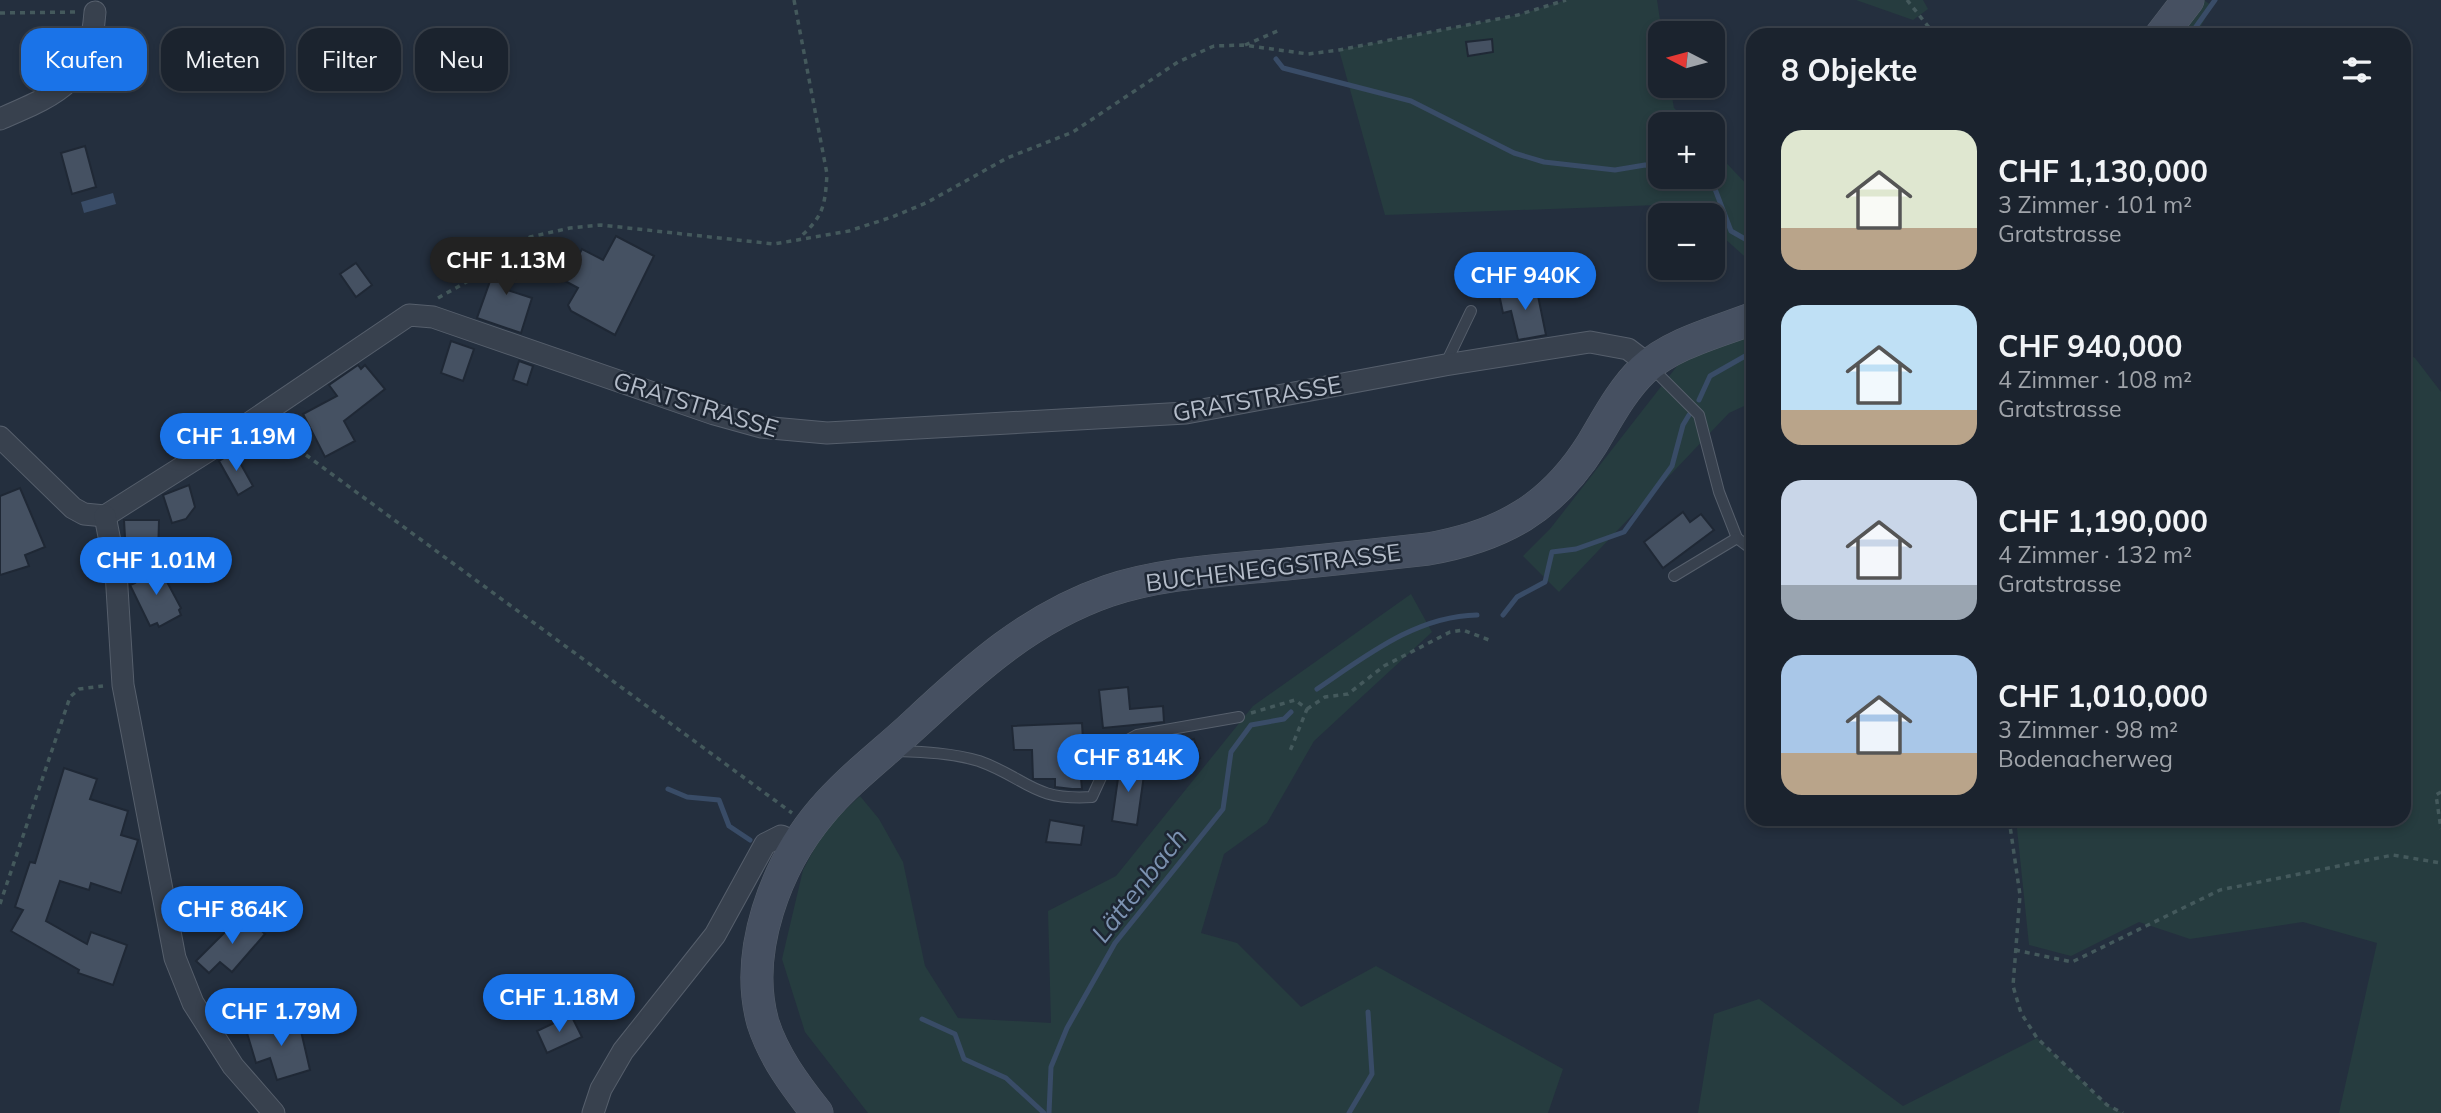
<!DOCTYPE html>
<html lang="de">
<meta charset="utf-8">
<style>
body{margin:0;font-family:Mulish,sans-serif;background:#282f3a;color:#f1f3f6;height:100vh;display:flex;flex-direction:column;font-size:26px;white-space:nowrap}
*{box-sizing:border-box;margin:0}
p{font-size:23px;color:#a0a4aa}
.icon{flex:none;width:38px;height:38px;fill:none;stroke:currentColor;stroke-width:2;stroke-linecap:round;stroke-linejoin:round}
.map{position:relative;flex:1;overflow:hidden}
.side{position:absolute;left:1746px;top:28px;width:665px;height:798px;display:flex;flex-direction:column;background:#1b232e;border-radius:21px;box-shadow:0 4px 10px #0003,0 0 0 2px #39404a}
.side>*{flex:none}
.banner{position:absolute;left:21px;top:28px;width:665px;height:63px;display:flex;gap:14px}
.needle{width:46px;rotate:276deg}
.fabs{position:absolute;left:1648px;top:21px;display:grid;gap:14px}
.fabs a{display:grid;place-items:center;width:77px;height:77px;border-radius:14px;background:#1b232e;box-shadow:0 4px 10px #0003,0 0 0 2px #39404a;font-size:35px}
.price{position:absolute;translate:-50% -60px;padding:0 16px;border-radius:24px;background:#1a73e8;color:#fff;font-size:23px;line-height:46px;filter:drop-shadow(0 2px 4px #0008)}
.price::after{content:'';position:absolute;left:50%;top:42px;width:21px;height:16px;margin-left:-10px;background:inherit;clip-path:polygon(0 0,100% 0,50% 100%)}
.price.active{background:#222;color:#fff}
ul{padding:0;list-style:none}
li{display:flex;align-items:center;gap:21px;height:175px;padding:0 35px}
li span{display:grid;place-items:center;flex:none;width:196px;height:140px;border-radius:21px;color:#555}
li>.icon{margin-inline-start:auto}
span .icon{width:84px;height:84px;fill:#fffc;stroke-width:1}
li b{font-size:30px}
h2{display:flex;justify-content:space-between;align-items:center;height:84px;padding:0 35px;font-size:30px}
.pill{padding:0 24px;border-radius:21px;background:#1b232e;box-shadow:0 4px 10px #0003,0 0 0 2px #39404a;font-size:24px;line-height:63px}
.pill.active{background:#1a73e8;color:#fff}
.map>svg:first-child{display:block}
.green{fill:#263c3f}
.water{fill:#394c67}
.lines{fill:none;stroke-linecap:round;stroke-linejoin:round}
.stream{stroke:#394c67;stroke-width:5}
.building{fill:#455162;stroke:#1f2835;stroke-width:2}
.lane-casing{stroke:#565f6c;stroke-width:12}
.street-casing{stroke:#565f6c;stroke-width:23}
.secondary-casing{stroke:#565f6c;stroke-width:33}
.path{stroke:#44595c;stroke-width:3.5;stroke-dasharray:5 5;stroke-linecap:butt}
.lane{stroke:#38414e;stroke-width:10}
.street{stroke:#38414e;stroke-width:21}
.secondary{stroke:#465061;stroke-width:32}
.labels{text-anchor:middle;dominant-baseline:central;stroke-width:5;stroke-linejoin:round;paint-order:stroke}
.street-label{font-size:24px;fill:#b4bcc9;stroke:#1d2633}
.water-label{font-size:26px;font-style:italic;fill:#7c92b1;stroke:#1d2633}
</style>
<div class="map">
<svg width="2441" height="1113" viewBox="0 0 2441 1113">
<rect width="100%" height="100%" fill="#242f3e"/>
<!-- green -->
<g class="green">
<path d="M1566 0H1657L1662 33 1661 86H1670L1674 108 1690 124H1661V177H1713V149L1753 191V264L1713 228V215H1698L1685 204 1385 215 1339 50 1518 15Z"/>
<path d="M1856 0H1923L1928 9 1913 20Z"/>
<path d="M2204 0 2212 6 2196 35H2177Z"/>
<path d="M1753 326V402L1729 413 1559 592 1523 556 1550 529 1688 352Z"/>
<path d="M2405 352 2415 358 2441 392V1113H2339L2377 943 2303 922 2190 939 2139 922 2071 956 2029 945 2016 819H2404Z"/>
<path d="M1411 594 1432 632 1314 741 1267 823 1224 854 1201 933 1237 943 1301 1007 1376 966 1563 1069 1548 1113H868L805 1032 782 959 803 870 825 829 860 796 879 819 903 862 925 966 958 1018 1051 1023 1048 911 1116 876 1253 706Z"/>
<path d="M1759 999 1903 1106 2037 1038 2107 1105 2123 1113H1698L1714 1014Z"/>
</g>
<!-- water -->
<path class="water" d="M113 193 116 204 84 213 81 202Z"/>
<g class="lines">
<!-- stream -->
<g class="stream">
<path d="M2190 35 2215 0"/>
<path d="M1276 59 1283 68 1411 101 1514 153 1544 162 1615 170 1645 165 1661 168"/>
<path d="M1696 177 1715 189 1731 231 1754 244"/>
<path d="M1699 400 1710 376 1754 351"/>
<path d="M1503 615 1517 597 1545 582 1552 552 1576 549 1624 532 1672 466 1683 425 1689 415"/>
<path d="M1317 689C1366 656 1416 616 1477 615"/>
<path d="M668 789 687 797 719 800 729 826 750 840"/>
<path d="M922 1019 955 1034 964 1059 1006 1078 1044 1113"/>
<path d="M1049 1113 1051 1067 1067 1028 1115 943 1223 809 1231 752 1251 725 1284 719 1291 712"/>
<path d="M1349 1113 1372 1074 1368 1012"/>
</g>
</g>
<!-- building -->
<g class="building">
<path d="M1492 39 1493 52 1468 56 1466 42Z"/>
<path d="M85 146 96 187 72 194 61 153Z"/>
<path d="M616 236 654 256 615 335 571 311 568 305 578 288 565 281 582 249 603 260Z"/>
<path d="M509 251 527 265 507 290 532 298 521 333 477 318 494 270Z"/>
<path d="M356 263 372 285 356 297 340 274Z"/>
<path d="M1536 286 1546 335 1518 340 1511 311 1503 313 1499 294Z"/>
<path d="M451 341 474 349 463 381 441 373Z"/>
<path d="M519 361 533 366 527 385 513 380Z"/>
<path d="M358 365 361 369 365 365 385 389 344 421 355 441 325 457 303 414 337 396 329 385Z"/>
<path d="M234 452 253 486 238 495 219 461Z"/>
<path d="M189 485 195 507 186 519 172 523 163 495Z"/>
<path d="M20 488 45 547 25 555 29 566 0 575V496Z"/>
<path d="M1683 512 1690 522 1701 514 1714 530 1663 568 1644 542Z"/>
<path d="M124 520H159L158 556 126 555Z"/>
<path d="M158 565 181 608 179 610 181 615 159 627 157 623 150 626 130 585 135 583 133 579Z"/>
<path d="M1128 687 1130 709 1163 706 1164 722 1103 728 1099 690Z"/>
<path d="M1082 723 1084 758H1093L1092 778H1081L1082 789H1072L1055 787V779H1033L1032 750H1014L1012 726Z"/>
<path d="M1194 739 1200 758 1185 763 1179 744Z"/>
<path d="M1120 764 1145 768 1137 825 1112 821Z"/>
<path d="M64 768 97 779 90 799 128 811 121 835 138 840 121 893 91 883 89 890 60 881 46 921 87 944 91 932 127 945 113 985 78 973 79 970 11 931 23 910 15 907 30 862 35 863Z"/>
<path d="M1050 820 1084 826 1081 845 1046 842Z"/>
<path d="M243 914 265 934 232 972 220 962 209 973 196 961Z"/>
<path d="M571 1015 582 1037 547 1053 537 1031Z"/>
<path d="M298 1018 310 1070 277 1080 270 1058 256 1063 247 1033Z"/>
</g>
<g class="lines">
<!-- lane casing -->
<g class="lane-casing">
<g id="lane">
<path d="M1445 365 1471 311"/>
<path d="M1651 367 1699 415 1719 492 1737 538 1754 551"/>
<path d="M1674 576 1737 538"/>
<path d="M897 751C924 752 952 753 979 761 1027 778 1032 801 1092 797L1115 747 1137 735 1239 717"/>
</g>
</g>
<!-- street casing -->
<g class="street-casing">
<g id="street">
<path d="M0 119C58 94 90 82 95 12"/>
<path d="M0 437 73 508 84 514 105 516 211 449 409 315 433 317 714 414 761 427 827 433 1186 413 1445 365 1590 342 1628 349 1649 365"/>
<path d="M105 516 116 572 123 685 175 958 193 1003 233 1066 274 1113"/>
<path d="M593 1113 601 1089 623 1051 715 935 765 844 781 836 798 843"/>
</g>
</g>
<!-- secondary casing -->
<g class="secondary-casing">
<g id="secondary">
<path d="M2161 35 2188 0"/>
<path d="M817 1113C795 1085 774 1057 763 1023 743 952 776 865 822 811 849 779 884 753 914 725 974 669 1030 618 1108 591 1158 574 1213 571 1265 566 1319 561 1374 555 1428 549 1502 536 1552 508 1592 444 1607 419 1622 390 1643 370 1672 343 1718 332 1754 318"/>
</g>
</g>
<!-- path -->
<g class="path">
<path d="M794 0 827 174C825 205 824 216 800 237"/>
<path d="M1907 0 1935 35"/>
<path d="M0 13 75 12"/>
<path d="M1245 45 1280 30"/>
<path d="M438 298 484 272 514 244 530 237 570 228 601 225 774 244 849 231 892 217 926 203 1007 158 1073 132 1178 62 1214 46 1243 45 1308 54 1339 50 1518 15 1566 0"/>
<path d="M306 455 792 813"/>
<path d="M1307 709 1325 697 1348 694 1384 666 1450 632 1463 630 1489 640"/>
<path d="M1251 713 1295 700 1307 709 1290 751"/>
<path d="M2441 792 2436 795 2441 829"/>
<path d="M2009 819 2020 895 2013 986 2021 1013 2037 1038 2107 1105 2123 1113"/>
<path d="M0 904 70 697 79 689 103 686"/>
<path d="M2015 950 2072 962 2220 890 2393 855 2441 863"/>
</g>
<!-- lane -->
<use href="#lane" class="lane"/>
<!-- street -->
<use href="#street" class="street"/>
<!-- secondary -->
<use href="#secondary" class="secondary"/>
</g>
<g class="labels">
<!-- street labels -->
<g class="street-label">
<text transform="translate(1257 398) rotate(-10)">GRATSTRASSE</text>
<text transform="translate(696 404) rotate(17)">GRATSTRASSE</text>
<text transform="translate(1273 567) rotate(-7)">BUCHENEGGSTRASSE</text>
</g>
<!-- water labels -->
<g class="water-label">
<text transform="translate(1139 885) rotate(-52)">Lättenbach</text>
</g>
</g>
</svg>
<div class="fabs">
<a><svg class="needle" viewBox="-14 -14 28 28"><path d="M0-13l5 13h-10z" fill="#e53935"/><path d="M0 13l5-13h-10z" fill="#a0a4aa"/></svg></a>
<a>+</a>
<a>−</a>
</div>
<b class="price active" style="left:506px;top:297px">CHF 1.13M</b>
<b class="price" style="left:1525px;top:312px">CHF 940K</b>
<b class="price" style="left:236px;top:473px">CHF 1.19M</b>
<b class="price" style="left:156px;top:597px">CHF 1.01M</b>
<b class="price" style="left:1128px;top:794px">CHF 814K</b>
<b class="price" style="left:232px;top:946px">CHF 864K</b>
<b class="price" style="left:559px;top:1034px">CHF 1.18M</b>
<b class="price" style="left:281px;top:1048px">CHF 1.79M</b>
<div class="banner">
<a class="pill active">Kaufen</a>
<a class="pill">Mieten</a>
<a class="pill">Filter</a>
<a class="pill">Neu</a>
</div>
<section class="side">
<h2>8 Objekte<svg class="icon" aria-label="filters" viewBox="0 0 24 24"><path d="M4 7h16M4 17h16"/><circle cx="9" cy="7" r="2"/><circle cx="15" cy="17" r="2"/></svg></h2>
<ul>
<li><span style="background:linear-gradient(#dfe7d0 70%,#b9a48a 0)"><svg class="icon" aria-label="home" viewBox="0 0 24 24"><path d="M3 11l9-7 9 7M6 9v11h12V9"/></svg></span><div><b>CHF 1,130,000</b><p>3 Zimmer · 101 m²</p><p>Gratstrasse</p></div></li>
<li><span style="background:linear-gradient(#bfe0f5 75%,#b9a48a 0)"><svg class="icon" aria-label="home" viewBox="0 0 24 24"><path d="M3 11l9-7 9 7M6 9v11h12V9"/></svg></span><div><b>CHF 940,000</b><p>4 Zimmer · 108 m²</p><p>Gratstrasse</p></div></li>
<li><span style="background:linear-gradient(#c9d6e8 75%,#9aa5b1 0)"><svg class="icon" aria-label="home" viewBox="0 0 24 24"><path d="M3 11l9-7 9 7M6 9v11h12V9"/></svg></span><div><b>CHF 1,190,000</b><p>4 Zimmer · 132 m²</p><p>Gratstrasse</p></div></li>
<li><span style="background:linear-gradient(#a9c7e8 70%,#b9a48a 0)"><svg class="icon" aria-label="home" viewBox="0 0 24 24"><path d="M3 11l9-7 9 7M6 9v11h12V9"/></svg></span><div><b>CHF 1,010,000</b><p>3 Zimmer · 98 m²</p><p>Bodenacherweg</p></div></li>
</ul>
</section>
</div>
